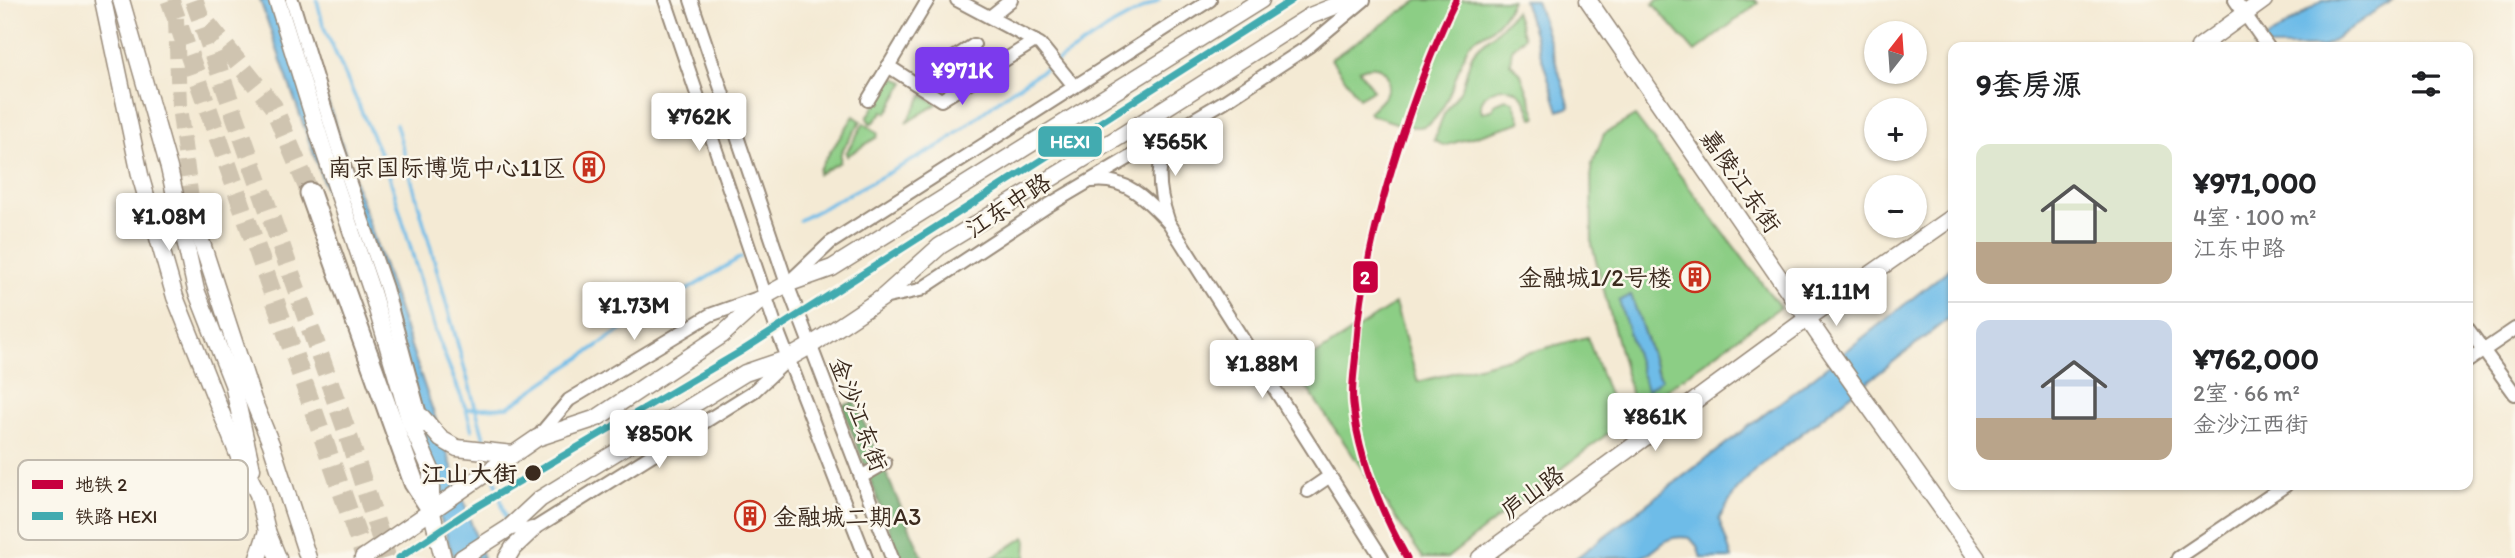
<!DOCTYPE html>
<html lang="zh">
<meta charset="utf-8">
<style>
body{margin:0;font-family:Itim,"LXGW WenKai TC",sans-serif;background:#f2f2f2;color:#202124;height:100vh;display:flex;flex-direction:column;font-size:26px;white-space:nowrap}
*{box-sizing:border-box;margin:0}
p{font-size:23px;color:#757577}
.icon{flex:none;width:38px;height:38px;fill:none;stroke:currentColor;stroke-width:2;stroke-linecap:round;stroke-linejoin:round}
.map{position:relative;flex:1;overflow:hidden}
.side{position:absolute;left:1948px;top:42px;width:525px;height:448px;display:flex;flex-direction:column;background:#fff;border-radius:14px;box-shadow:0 2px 5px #0004}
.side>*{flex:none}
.needle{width:46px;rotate:17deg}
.controls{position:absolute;left:1864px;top:21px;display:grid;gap:14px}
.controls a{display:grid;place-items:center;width:63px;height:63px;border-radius:50%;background:#fff;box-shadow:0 2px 5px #0004;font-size:35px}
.price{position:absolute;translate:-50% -60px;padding:0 16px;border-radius:7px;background:#fff;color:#222;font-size:23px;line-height:46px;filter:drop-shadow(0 2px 4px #0008)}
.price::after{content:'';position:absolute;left:50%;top:42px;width:21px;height:16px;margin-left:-10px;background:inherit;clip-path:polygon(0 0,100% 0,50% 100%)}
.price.selected{background:#7c3aed;color:#fff}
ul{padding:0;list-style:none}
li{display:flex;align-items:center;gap:21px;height:175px;padding:0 28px}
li+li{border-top:2px solid #e0e0e0}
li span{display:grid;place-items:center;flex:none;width:196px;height:140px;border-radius:14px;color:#555}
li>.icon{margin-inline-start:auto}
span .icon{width:84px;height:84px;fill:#fffc;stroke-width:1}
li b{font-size:30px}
h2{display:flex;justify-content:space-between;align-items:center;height:84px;padding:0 28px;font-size:30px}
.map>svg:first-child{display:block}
.green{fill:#8cce85;stroke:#647c52;stroke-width:2;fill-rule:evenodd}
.forest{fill:#71b172;stroke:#566e48;stroke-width:2}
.water{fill:#6ebce8;stroke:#547383;stroke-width:2}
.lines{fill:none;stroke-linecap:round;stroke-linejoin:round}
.stream{stroke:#6ebce8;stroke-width:3.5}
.major-tunnel{stroke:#cfc4b0;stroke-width:16;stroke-dasharray:16 8;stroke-linecap:butt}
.highway-tunnel{stroke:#cfc4b0;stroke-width:19;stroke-dasharray:19 10;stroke-linecap:butt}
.minor-casing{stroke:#988a79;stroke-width:16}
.major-casing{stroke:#988a79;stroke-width:19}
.highway-casing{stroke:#988a79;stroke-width:23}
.minor{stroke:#fff;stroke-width:12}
.major{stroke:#fff;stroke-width:16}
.highway{stroke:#fff;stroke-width:19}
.rail-1-casing{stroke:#fbf7ec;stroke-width:12}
.rail-1{stroke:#42abb0;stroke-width:7}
.metro-1-casing{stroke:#fbf7ec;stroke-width:12}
.metro-1{stroke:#c7003f;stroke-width:7}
.stop-dot{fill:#3b2a1e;stroke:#fbf7ec;stroke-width:2.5}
.labels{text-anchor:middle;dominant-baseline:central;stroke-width:5;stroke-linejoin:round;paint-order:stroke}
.poi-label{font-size:24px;fill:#3b2a1e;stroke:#fbf7ec;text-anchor:end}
.street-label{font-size:24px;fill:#3b2a1e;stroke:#fbf7ec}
.stop-label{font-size:24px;font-weight:bold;fill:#3b2a1e;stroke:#fbf7ec;text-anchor:end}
.key{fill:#fbf7ec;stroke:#c1baae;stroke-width:2}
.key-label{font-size:19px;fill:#3b2a1e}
.line-badge{stroke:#fbf7ec;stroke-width:2.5}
.badge-label{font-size:19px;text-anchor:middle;font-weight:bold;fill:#fff}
</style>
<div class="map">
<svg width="2515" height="558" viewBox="0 0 2515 558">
<rect width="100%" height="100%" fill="#fbf7ec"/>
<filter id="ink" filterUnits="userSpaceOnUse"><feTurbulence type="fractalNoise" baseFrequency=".0143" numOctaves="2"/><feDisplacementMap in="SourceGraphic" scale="14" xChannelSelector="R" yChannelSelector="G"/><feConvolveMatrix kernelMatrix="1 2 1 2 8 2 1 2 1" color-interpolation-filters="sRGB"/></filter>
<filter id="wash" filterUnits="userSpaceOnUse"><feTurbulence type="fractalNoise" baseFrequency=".00686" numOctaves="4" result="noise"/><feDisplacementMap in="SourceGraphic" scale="28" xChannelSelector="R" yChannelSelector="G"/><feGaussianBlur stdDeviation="1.57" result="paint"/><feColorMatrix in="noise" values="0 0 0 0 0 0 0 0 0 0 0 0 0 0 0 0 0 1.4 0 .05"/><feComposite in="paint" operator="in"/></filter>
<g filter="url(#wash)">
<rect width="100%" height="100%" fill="#f4ead4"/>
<!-- green -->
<g class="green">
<path d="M1419 0H1512C1507 12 1500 23 1489 31 1481 36 1474 37 1468 46 1457 66 1446 126 1419 127 1404 128 1386 119 1371 115L1369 112C1374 107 1382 101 1385 95 1396 74 1379 60 1359 70L1373 90 1359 98 1331 59Z"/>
<path d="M1658 0H1755L1758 3 1695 52 1653 4Z"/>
<path d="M1515 11 1524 37 1512 49 1510 63 1520 72 1537 117 1532 118C1529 110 1527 99 1519 93 1505 81 1475 92 1482 113L1493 109 1494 104 1506 99 1513 101 1521 122 1444 146 1434 140 1444 114 1462 88 1471 57 1476 49 1496 32Z"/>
<path d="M895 78 905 82 887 113 883 111 874 122 870 123 867 118 890 81Z"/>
<path d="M923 95 937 104 906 123Z"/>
<path d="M854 116 861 121 841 152 840 162 818 174 819 169Z"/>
<path d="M1635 116 1780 307 1636 412 1592 245 1591 167 1604 134ZM1631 295 1660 378 1648 389 1645 378Z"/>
<path d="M864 123 878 133 877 137 847 156 846 153Z"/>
<path d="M1395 304 1418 382 1587 337 1620 424 1447 558H1423L1294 369Z"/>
<path d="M1025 537 1027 540 1026 558H992Z"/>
</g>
<!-- forest -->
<path class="forest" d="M855 402 923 558H900L842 406Z"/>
<!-- water -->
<g class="water">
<path d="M260 0H293L483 558H454Z"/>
<path d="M1523 0H1536L1570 107 1559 111Z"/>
<path d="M2323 0H2392L2323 47H2255Z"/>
<path d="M1953 266V315L1755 470 1736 491 1719 519 1732 558H1701L1697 546 1690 538C1661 534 1664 548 1642 557 1632 558 1589 558 1576 558L1812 378Z"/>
<path d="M1631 295 1658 375 1662 379 1647 390 1619 301Z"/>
</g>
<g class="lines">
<!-- stream -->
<g class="stream">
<path d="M317 0 323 25 388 171 435 331 466 409 508 407 612 336 741 257"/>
<path d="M396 124 486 445"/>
<path d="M800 220 943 144 1009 92 1113 25 1159 0"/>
<path d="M466 409 472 430"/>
<path d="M493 472 507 522"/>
</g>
</g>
</g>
<g filter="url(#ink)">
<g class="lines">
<!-- major-tunnel -->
<path class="major-tunnel" d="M176 18 179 106 193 216"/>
<!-- highway-tunnel -->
<g class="highway-tunnel">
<path d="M170 0 365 558"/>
<path d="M194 0 347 432 387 558"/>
<path d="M208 25 273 106 310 193"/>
</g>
<!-- minor casing -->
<g class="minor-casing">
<g id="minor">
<path d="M292 0 336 143 386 288 423 426"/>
<path d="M665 0 776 327 866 558"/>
<path d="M691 0 787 284 892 558"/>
<path d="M957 0 1040 44 1074 86"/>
<path d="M2235 0 2268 47"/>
<path d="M991 16 1011 0"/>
<path d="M888 66 941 100 1035 41"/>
<path d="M915 83 974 45"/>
<path d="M868 100 928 0"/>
<path d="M1092 181C1127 177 1147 200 1169 223L1382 558"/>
<path d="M1168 220C1157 188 1156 163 1170 133"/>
<path d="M790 281 830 243 1210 0"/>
<path d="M883 298 920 290 1049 205 1225 101 1309 46 1364 0"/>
<path d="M2468 329 2515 394"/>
<path d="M2468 361 2515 329"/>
<path d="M537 438 569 400 710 315 761 297"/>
<path d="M861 477 885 463"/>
<path d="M1308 491 1330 476"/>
<path d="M509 528 532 530 754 391 786 361"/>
<path d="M2178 558 2286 485"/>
</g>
</g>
<!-- major casing -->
<g class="major-casing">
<g id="major">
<path d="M103 0 140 175 175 297 239 457 258 494 267 531 278 558"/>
<path d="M121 0 169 168 196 290 233 384 252 469"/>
<path d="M277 0 323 148 372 292 410 422 431 470V509L443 558"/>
<path d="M1588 0 1834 357 1977 558"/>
<path d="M2199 47 2264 0"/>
<path d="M193 216 253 400 271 444 308 558"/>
<path d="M422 417 441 439 457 448 513 454"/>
<path d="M258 558 267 531"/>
<path d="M363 558 537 438 597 418 722 335 765 296 787 284 832 268 1261 0"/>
<path d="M462 558 509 528 540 499 745 373 789 358 810 346 882 298 940 246 1124 134 1310 16 1350 0"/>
<path d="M507 558 513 548 532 530"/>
<path d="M1480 558 1808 318 1953 217"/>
</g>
</g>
<!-- highway casing -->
<g class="highway-casing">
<path id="highway" d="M310 193 414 483 431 509"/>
</g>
<!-- minor -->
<use href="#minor" class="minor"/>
<!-- major -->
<use href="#major" class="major"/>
<!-- highway -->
<use href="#highway" class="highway"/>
<!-- rail-1 casing -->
<g class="rail-1-casing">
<path id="rail-1" d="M399 558 469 511 740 352 1292 0"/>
</g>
<!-- rail-1 -->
<use href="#rail-1" class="rail-1"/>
<!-- metro-1 casing -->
<g class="metro-1-casing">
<path id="metro-1" d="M1407 558C1381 511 1358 458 1353 404 1351 386 1355 368 1356 351 1361 276 1380 204 1403 133 1418 88 1434 43 1456 0"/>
</g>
<!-- metro-1 -->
<use href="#metro-1" class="metro-1"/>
</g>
</g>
<!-- icons -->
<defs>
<g id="building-ring" transform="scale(1.575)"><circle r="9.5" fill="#fbf7ec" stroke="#c8321e" stroke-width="1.5"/><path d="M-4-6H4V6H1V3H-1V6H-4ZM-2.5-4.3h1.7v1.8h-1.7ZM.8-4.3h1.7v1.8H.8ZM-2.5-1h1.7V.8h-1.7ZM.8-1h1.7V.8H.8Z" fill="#c8321e"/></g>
</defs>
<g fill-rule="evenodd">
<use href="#building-ring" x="589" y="167"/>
<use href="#building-ring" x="1695" y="277"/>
<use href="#building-ring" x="750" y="516"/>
</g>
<!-- markers -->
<circle class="stop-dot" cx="533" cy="473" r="9"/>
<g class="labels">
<!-- poi labels -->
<g class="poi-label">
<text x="566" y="167">南京国际博览中心11区</text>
<text x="1672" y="277">金融城1/2号楼</text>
<text x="773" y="516" text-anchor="start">金融城二期A3</text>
</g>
<!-- street labels -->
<g class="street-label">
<text transform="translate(1741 181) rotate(55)">嘉陵江东街</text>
<text transform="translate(1008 205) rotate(-33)">江东中路</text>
<text transform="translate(859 414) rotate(69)">金沙江东街</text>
<text transform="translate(1532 492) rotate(-36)">庐山路</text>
</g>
<!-- stop labels -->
<g class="stop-label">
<text x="517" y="473">江山大街</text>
</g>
</g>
<!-- legend -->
<rect x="18" y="460" width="230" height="80" rx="10" class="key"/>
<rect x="32" y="480" width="31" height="9" fill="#c7003f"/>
<rect x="32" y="512" width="31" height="8" fill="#42abb0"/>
<g class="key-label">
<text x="75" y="491">地铁 2</text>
<text x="75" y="523">铁路 HEXI</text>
</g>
<g class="line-badge">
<rect x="1037" y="125" width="66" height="33" rx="7" fill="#42abb0"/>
<rect x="1352" y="260" width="27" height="34" rx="7" fill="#c7003f"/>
</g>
<g class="badge-label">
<text x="1070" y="148">HEXI</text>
<text x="1365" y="284">2</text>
</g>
</svg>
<div class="controls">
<a><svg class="needle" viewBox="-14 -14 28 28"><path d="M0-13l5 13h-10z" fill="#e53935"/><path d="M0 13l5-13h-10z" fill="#757577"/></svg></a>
<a>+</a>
<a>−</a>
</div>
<b class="price selected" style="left:962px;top:107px">¥971K</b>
<b class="price" style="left:699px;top:153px">¥762K</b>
<b class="price" style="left:1175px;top:178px">¥565K</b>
<b class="price" style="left:169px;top:253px">¥1.08M</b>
<b class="price" style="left:1836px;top:328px">¥1.11M</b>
<b class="price" style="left:634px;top:342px">¥1.73M</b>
<b class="price" style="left:1262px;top:400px">¥1.88M</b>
<b class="price" style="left:1655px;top:453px">¥861K</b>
<b class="price" style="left:659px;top:470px">¥850K</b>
<section class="side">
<h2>9套房源<svg class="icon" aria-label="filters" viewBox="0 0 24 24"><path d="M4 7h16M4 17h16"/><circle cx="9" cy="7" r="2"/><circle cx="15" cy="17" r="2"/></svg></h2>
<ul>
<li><span style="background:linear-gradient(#dfe7d0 70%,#b9a48a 0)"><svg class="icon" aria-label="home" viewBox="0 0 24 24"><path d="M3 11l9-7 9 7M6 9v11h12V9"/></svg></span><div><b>¥971,000</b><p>4室 · 100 m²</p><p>江东中路</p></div></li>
<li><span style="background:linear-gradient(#c9d6e8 70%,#b9a48a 0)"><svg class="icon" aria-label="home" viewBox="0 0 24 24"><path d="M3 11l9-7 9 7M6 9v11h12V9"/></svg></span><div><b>¥762,000</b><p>2室 · 66 m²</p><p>金沙江西街</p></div></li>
</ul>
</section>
</div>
